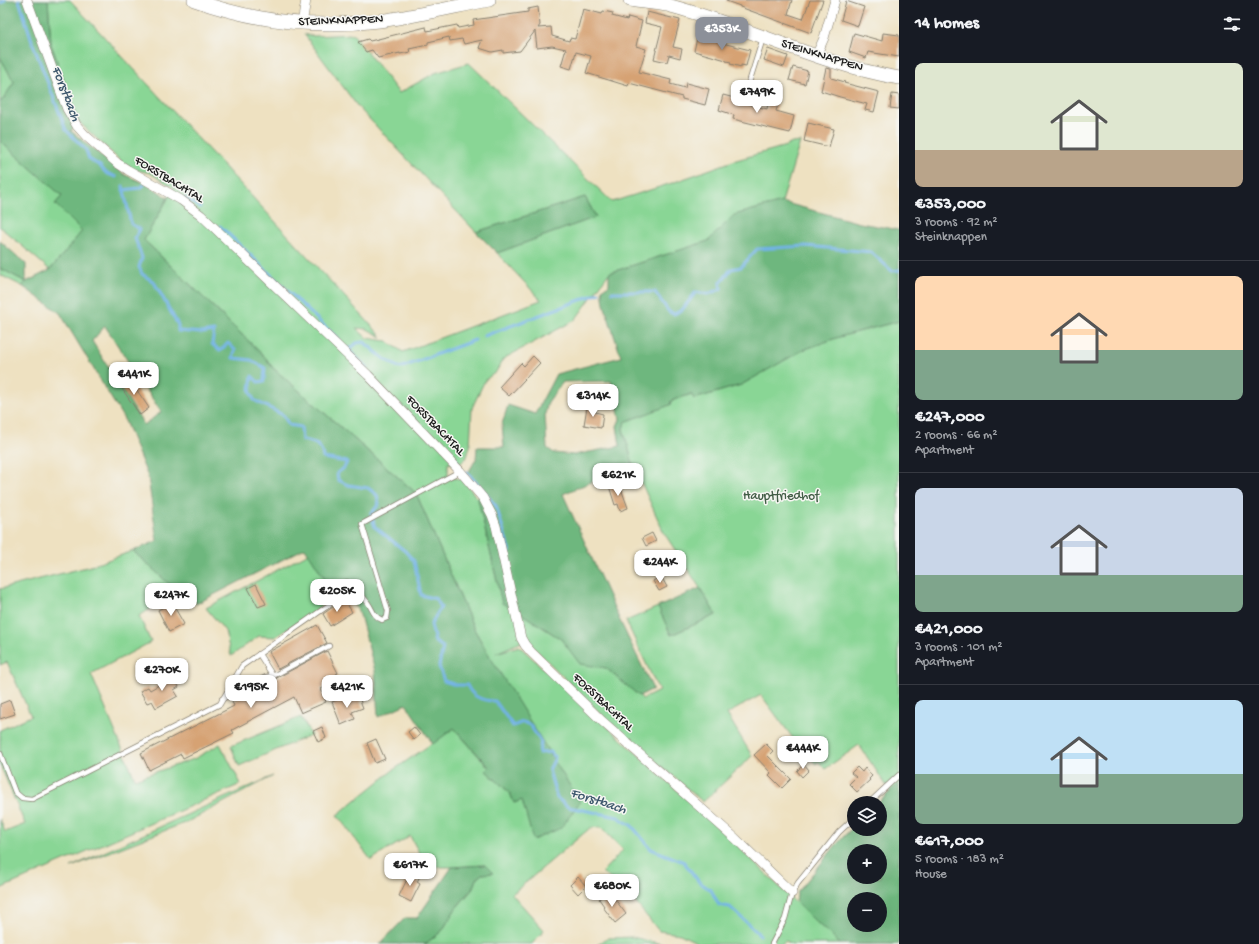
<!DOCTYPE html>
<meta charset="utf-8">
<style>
body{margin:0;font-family:"Gochi Hand",sans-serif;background:#242831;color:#f1f3f6;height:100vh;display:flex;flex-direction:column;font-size:15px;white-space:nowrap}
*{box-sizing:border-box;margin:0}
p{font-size:13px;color:#9ea1a6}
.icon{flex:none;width:22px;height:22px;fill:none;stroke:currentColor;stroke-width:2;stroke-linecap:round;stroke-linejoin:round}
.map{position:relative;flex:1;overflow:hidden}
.details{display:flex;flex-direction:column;background:#171b24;width:360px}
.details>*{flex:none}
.controls{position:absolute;left:847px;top:796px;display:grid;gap:8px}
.controls a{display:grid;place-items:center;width:40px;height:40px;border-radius:50%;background:#171b24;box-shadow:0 4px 16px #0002;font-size:20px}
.price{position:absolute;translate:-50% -34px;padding:0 9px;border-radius:8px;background:#fff;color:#222;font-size:13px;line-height:26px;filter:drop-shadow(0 1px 2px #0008)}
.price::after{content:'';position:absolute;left:50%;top:24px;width:12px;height:9px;margin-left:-6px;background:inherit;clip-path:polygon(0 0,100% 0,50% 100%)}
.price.current{background:#8c9099;color:#fff}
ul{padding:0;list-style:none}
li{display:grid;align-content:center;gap:8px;height:212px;padding:0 16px}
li+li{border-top:1px solid #363941}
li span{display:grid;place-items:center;height:124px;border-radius:8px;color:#555}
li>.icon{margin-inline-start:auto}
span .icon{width:72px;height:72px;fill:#fffc;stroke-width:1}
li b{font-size:17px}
h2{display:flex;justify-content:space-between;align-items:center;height:48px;padding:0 16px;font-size:17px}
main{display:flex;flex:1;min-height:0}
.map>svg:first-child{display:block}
.green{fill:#89d695;stroke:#527958;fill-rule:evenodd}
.forest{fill:#6eb77e;stroke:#456a4d;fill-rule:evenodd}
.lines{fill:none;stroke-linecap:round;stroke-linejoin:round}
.stream{stroke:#72b3e6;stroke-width:3}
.building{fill:#d6a273}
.lane-casing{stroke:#857e6e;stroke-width:6}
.street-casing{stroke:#857e6e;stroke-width:10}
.secondary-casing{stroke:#857e6e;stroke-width:14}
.lane{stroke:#fff;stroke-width:4.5}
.street{stroke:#fff;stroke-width:9}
.secondary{stroke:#fff;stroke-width:13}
.labels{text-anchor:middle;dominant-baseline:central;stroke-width:3;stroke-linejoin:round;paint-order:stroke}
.street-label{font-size:13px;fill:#1c1c1c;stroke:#f6f6f2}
.park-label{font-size:13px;fill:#425d46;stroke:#f6f6f2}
.water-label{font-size:14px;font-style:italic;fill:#3e586d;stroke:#f6f6f2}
</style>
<main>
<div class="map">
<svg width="899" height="944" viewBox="0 0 899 944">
<rect width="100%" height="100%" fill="#f6f6f2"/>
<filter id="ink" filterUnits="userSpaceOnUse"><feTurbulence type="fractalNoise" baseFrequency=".025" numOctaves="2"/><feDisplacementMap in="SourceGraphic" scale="8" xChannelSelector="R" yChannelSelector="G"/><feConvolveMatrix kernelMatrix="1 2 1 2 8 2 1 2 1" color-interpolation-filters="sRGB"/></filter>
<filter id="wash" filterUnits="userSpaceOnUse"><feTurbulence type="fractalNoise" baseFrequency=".012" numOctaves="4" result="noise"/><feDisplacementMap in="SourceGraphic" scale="16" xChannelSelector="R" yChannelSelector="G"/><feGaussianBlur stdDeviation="0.9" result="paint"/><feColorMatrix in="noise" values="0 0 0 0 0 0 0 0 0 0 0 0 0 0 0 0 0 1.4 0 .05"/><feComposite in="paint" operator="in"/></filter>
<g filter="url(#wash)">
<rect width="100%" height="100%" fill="#eee1c1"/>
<!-- green -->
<g class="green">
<path d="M48 0H70L382 337 367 329 356 328 367 338 387 341 403 352 541 300 497 253 596 217 585 197 476 232 358 107 304 34 314 36 353 34 399 93 435 73 469 63 612 202 672 183 733 161 786 146 792 143 800 142 782 202 735 215 708 241 609 273 575 320 503 359 496 372 485 380 472 408 470 446 467 457 460 464 448 463V477L462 479 478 499 502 603 525 616 561 639 580 663 606 668 643 699 659 691 626 621 658 607 671 635 716 615 700 588 664 533 633 464 623 429 625 422 671 401 692 394 694 399 741 385 802 350 839 337 899 321V944H850L797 893 845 835 854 826V829H880V803H878L890 791 859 745 825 769 818 761 816 764 801 749 761 695 727 714 752 756 703 802 604 717 526 640 496 653 519 646 736 844 796 903 840 944H791L786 941 781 944H700L680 934 659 931 626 891 602 872 623 850 601 827 590 828 512 894 544 930 532 944H425L442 931 456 908 472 890 476 879 482 874 492 873 485 865 452 867H427L410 836 371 860 337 815 392 771 454 728 489 768 486 771 510 793 514 803 522 800 489 655 474 629 416 493 273 368 265 357 144 240 174 188 150 173 128 168 78 121 51 44ZM854 851H880V877H854ZM854 899H880V925H854Z"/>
<path d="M0 57 14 82 2 102 0 100Z"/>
<path d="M0 141 63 196 55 204 83 231 50 270 0 227Z"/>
<path d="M0 268 26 282 22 286 0 275Z"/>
<path d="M133 551 178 592 139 616 151 642 91 674 135 779 194 759 220 744 241 784 0 889V819L5 832 25 824 0 765V730L31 716 7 662 0 665V589L91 566Z"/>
<path d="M309 553 327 582 335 588 316 611 275 637 259 636 231 656 225 631 206 608Z"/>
<path d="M301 717 311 735 239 766 231 746Z"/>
<path d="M273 776 187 822 71 867Z"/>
<path d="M632 937 662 944H597L609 938Z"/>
</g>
<!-- forest -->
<g class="forest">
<path d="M0 0H48L51 44 78 121 71 131 125 175 149 185 168 198 144 240 265 357 273 368 416 493 474 629 489 655 580 802 561 828 533 840 522 800 514 803 510 793 486 771 489 767 454 728 433 744 406 704 378 717 375 671 360 615 351 597 327 582 305 548 196 604 190 588 178 592 133 551 157 541 148 477 125 421 60 313 22 286 26 282 0 268V241L26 264V282L50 270 82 231 55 204 62 196 0 141V100L2 101 14 82 0 57ZM105 326 161 412 144 425 92 341Z"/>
<path d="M585 197 596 217 497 253 476 232Z"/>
<path d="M782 202 860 223 899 230V321L839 337 803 350 741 385 694 399 691 394 671 401 670 405 625 422 623 429 633 464 563 494 621 623 653 689 639 696 606 668 580 664 561 639 525 616 502 603 478 499 482 490 468 473 476 459 477 447H504L502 424 508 405 535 414 556 374 621 357 604 304 602 289 609 285V273L708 241 734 215ZM611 381 620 419 617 426 620 446 574 455 554 453 547 448 545 414 548 402 563 382Z"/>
<path d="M700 588 716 615 671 635 658 607Z"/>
<path d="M899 784V944H840L796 903 797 893 836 845 854 826V829H880V803H878ZM854 851H880V877H854ZM854 899H880V925H854Z"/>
<path d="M485 865 493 873 482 874 476 879 472 889 456 908 442 931 425 944H380L405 918H417L452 867Z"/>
</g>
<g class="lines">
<!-- stream -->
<g class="stream">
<path d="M19 0 33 44 66 130 86 150 89 159 100 166 106 173 116 177"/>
<path d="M0 2 1 3 5 0"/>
<path d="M123 186 131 224 140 229 135 238 142 258 139 267 142 274 154 282 178 325V331L202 333 214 331 212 344 220 351 228 343 235 350 233 358 251 360 265 368 264 381 258 382 252 376 250 391 254 400 283 415 289 425 301 427 302 440C314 442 322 444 323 458L347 462 344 468 337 473 338 480 348 485 368 488 377 495 379 504 371 514 375 527 405 551 414 561 421 595 436 599 441 607 431 624 435 642 443 647 439 666 444 681 456 685H467C472 697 482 701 495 701L513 726 523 722 530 725 541 742 539 753 551 752 555 758 549 770 557 798 568 807 618 817 632 826 651 849 684 862 699 882 711 890 719 905 730 907 760 935"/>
<path d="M123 190 140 188 144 185"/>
<path d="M185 198 200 207"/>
<path d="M220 226 338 339"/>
<path d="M612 292H655L669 312 674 314 682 310 696 292 708 294 721 289 720 284 731 269 741 267 757 249 806 246 871 252 892 271 899 270"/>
<path d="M484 336 599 293"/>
<path d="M348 348 349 350 357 343 364 342 383 358 400 368 475 340"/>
<path d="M349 350 367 368"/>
<path d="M450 454 457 461"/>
<path d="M467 472 496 506 510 552"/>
</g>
</g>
<g id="blocks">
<!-- building -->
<g class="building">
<path d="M726 0H792L788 14 803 19 810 0H823L811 33 740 7V6L726 1Z"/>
<path d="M846 1 864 7 858 26 841 20Z"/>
<path d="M538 7 540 25 538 28 551 27 552 36 569 41 570 38 575 39 583 9 602 14 603 11 613 13 612 16 627 20 628 17 642 21 636 46 646 49 639 72 671 80 670 84 685 88 686 83 709 89 705 105 682 99V97L629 83 628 86 586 73 591 56 576 52 571 69 561 66 566 49 552 46 537 48 535 31 520 51 503 53V50L492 52 479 48 482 40 464 44 462 39 450 41 449 37 428 42V45L409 49 410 52 400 54V53L378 58 372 50 366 52 358 42 368 39 370 41 426 27 427 31 457 25 458 28 474 25 473 20 528 12V9Z"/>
<path d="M647 12 680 20 673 47 682 49 680 58 669 55 667 62 654 59 662 27 645 23Z"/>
<path d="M854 33 882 41 883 33 899 35V57L868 52 866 58 849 52Z"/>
<path d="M698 34 722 41V43L750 50 746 66 741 65V67L730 64 731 62 726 61V60L694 51Z"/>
<path d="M768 49 788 56 784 67 764 60Z"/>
<path d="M793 67 808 71 805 84 789 80Z"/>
<path d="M826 68 831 69V78L845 82 844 83 879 92 874 112 865 110 867 104 840 97 821 91Z"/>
<path d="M892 94 899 95V109L890 108Z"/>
<path d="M723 95 746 101 745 103 767 109 768 103 778 105 776 111 794 116 790 133 733 119 734 115 719 110Z"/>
<path d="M808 123 834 129 829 147 804 141Z"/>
<path d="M533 356 540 363 509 396 499 387 521 363 524 366Z"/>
<path d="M128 377 149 408 140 415 118 383Z"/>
<path d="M587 407 595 408V412L603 414 601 428 584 425Z"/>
<path d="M619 483 628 508 620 511 618 504 615 505 609 486Z"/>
<path d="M652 533 656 541 646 546 642 538Z"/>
<path d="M661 576 667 587 659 591 653 581Z"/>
<path d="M256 584 266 604 258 607 248 588Z"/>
<path d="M344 599 352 612 330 626 323 614Z"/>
<path d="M172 603 184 624 169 632 158 610Z"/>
<path d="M317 625 327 643 278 669 269 652Z"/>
<path d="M327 651 338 673 336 674 339 680 321 689 326 702 301 713 294 697 232 730 234 733 183 758 181 754 149 770 141 753 234 706 232 702Z"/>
<path d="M172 673 179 687 174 690 178 696 156 708 152 701 147 703 140 691 148 687 150 690 166 681 164 677Z"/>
<path d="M358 695 363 708 352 712 355 719 341 725 332 702 345 697 347 700Z"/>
<path d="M10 700 15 714 0 719V704Z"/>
<path d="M322 727 326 738 318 742 313 731Z"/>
<path d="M414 727 420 735 414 740 408 732Z"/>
<path d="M376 739 385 759 375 763 367 743Z"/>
<path d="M766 744 773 751 768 756 791 779 782 788 769 775 771 773 754 755Z"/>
<path d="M804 764 809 770 802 777 797 771Z"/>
<path d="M857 767 862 772 865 768 872 776 869 779 870 780 857 792 849 784 856 777 851 773Z"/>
<path d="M411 871 420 876 417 882 420 884 411 902 399 896Z"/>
<path d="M578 877 586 886 578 894 570 885Z"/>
<path d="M606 893 612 900 614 898 626 914 615 923 603 907 604 906 599 899Z"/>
</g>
</g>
</g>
<g filter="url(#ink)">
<use href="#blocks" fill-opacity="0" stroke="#857e6e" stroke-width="1"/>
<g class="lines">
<!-- lane casing -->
<g class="lane-casing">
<g id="lane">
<path d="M756 100 751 99 747 89 763 38"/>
<path d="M259 654 273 676"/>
<path d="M222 699 266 677 273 676 329 646"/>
<path d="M0 753 15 792 22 798 32 799 220 704 242 666 329 605 339 585 347 582C355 587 362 595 368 603 373 610 373 616 382 620L387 618 388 611 362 524 460 471"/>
<path d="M869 803 899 775"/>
<path d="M772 944 785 919 792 893 798 883 839 832 854 818"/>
</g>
</g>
<!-- street casing -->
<g class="street-casing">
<g id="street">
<path d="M27 0 67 109 77 126 86 136 117 163 128 170 181 200 201 215 368 375 460 471 483 498 492 515 496 526 521 638 525 645 531 652 602 721 735 838 792 893"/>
<path d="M302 24 306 0"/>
<path d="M816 56 824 38 835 0"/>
</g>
</g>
<!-- secondary casing -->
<g class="secondary-casing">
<g id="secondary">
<path d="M194 0C253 21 316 29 379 21 416 16 453 7 489 0"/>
<path d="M630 0C642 2 655 3 667 5 745 25 818 64 899 78"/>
</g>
</g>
<!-- lane -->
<use href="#lane" class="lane"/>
<!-- street -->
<use href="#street" class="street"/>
<!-- secondary -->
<use href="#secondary" class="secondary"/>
</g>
</g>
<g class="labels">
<!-- street labels -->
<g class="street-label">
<text transform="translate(341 21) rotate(-2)">STEINKNAPPEN</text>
<text transform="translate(822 56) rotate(17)">STEINKNAPPEN</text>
<text transform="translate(169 180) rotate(31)">FORSTBACHTAL</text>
<text transform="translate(435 426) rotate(46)">FORSTBACHTAL</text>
<text transform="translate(603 703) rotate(43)">FORSTBACHTAL</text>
</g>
<!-- park labels -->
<g class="park-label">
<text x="781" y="496">Hauptfriedhof</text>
</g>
<!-- water labels -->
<g class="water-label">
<text transform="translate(65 94) rotate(69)">Forstbach</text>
<text transform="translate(598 802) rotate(18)">Forstbach</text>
</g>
</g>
</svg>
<div class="controls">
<a><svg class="icon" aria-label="layers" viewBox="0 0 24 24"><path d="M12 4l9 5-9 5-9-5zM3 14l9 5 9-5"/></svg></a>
<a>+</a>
<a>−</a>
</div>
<b class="price current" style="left:722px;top:51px">€353K</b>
<b class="price" style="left:757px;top:114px">€749K</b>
<b class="price" style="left:134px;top:396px">€441K</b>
<b class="price" style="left:593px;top:418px">€314K</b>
<b class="price" style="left:618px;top:497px">€621K</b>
<b class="price" style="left:660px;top:584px">€244K</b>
<b class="price" style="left:337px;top:613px">€205K</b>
<b class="price" style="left:171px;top:617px">€247K</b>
<b class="price" style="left:162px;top:692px">€270K</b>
<b class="price" style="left:251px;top:709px">€195K</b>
<b class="price" style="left:347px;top:709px">€421K</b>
<b class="price" style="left:803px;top:770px">€444K</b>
<b class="price" style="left:410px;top:887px">€617K</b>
<b class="price" style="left:612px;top:908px">€680K</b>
</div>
<section class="details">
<h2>14 homes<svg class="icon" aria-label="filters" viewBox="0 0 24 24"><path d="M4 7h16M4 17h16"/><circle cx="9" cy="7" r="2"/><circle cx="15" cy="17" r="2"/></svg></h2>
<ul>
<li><span style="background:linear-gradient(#dfe7d0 70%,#b9a48a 0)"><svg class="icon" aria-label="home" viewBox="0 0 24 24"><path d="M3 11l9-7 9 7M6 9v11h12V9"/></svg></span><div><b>€353,000</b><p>3 rooms · 92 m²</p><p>Steinknappen</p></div></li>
<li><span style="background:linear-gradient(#ffd9b3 60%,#7fa58c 0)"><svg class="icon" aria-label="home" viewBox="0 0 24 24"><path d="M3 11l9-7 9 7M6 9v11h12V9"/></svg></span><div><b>€247,000</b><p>2 rooms · 66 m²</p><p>Apartment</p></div></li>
<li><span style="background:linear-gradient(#c9d6e8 70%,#7fa58c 0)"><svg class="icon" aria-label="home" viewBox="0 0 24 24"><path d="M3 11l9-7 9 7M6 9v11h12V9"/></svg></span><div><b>€421,000</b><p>3 rooms · 101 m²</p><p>Apartment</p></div></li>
<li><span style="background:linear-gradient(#bfe0f5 60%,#7fa58c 0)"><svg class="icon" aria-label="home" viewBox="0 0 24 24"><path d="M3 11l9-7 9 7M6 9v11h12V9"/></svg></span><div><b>€617,000</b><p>5 rooms · 183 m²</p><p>House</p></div></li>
</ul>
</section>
</main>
